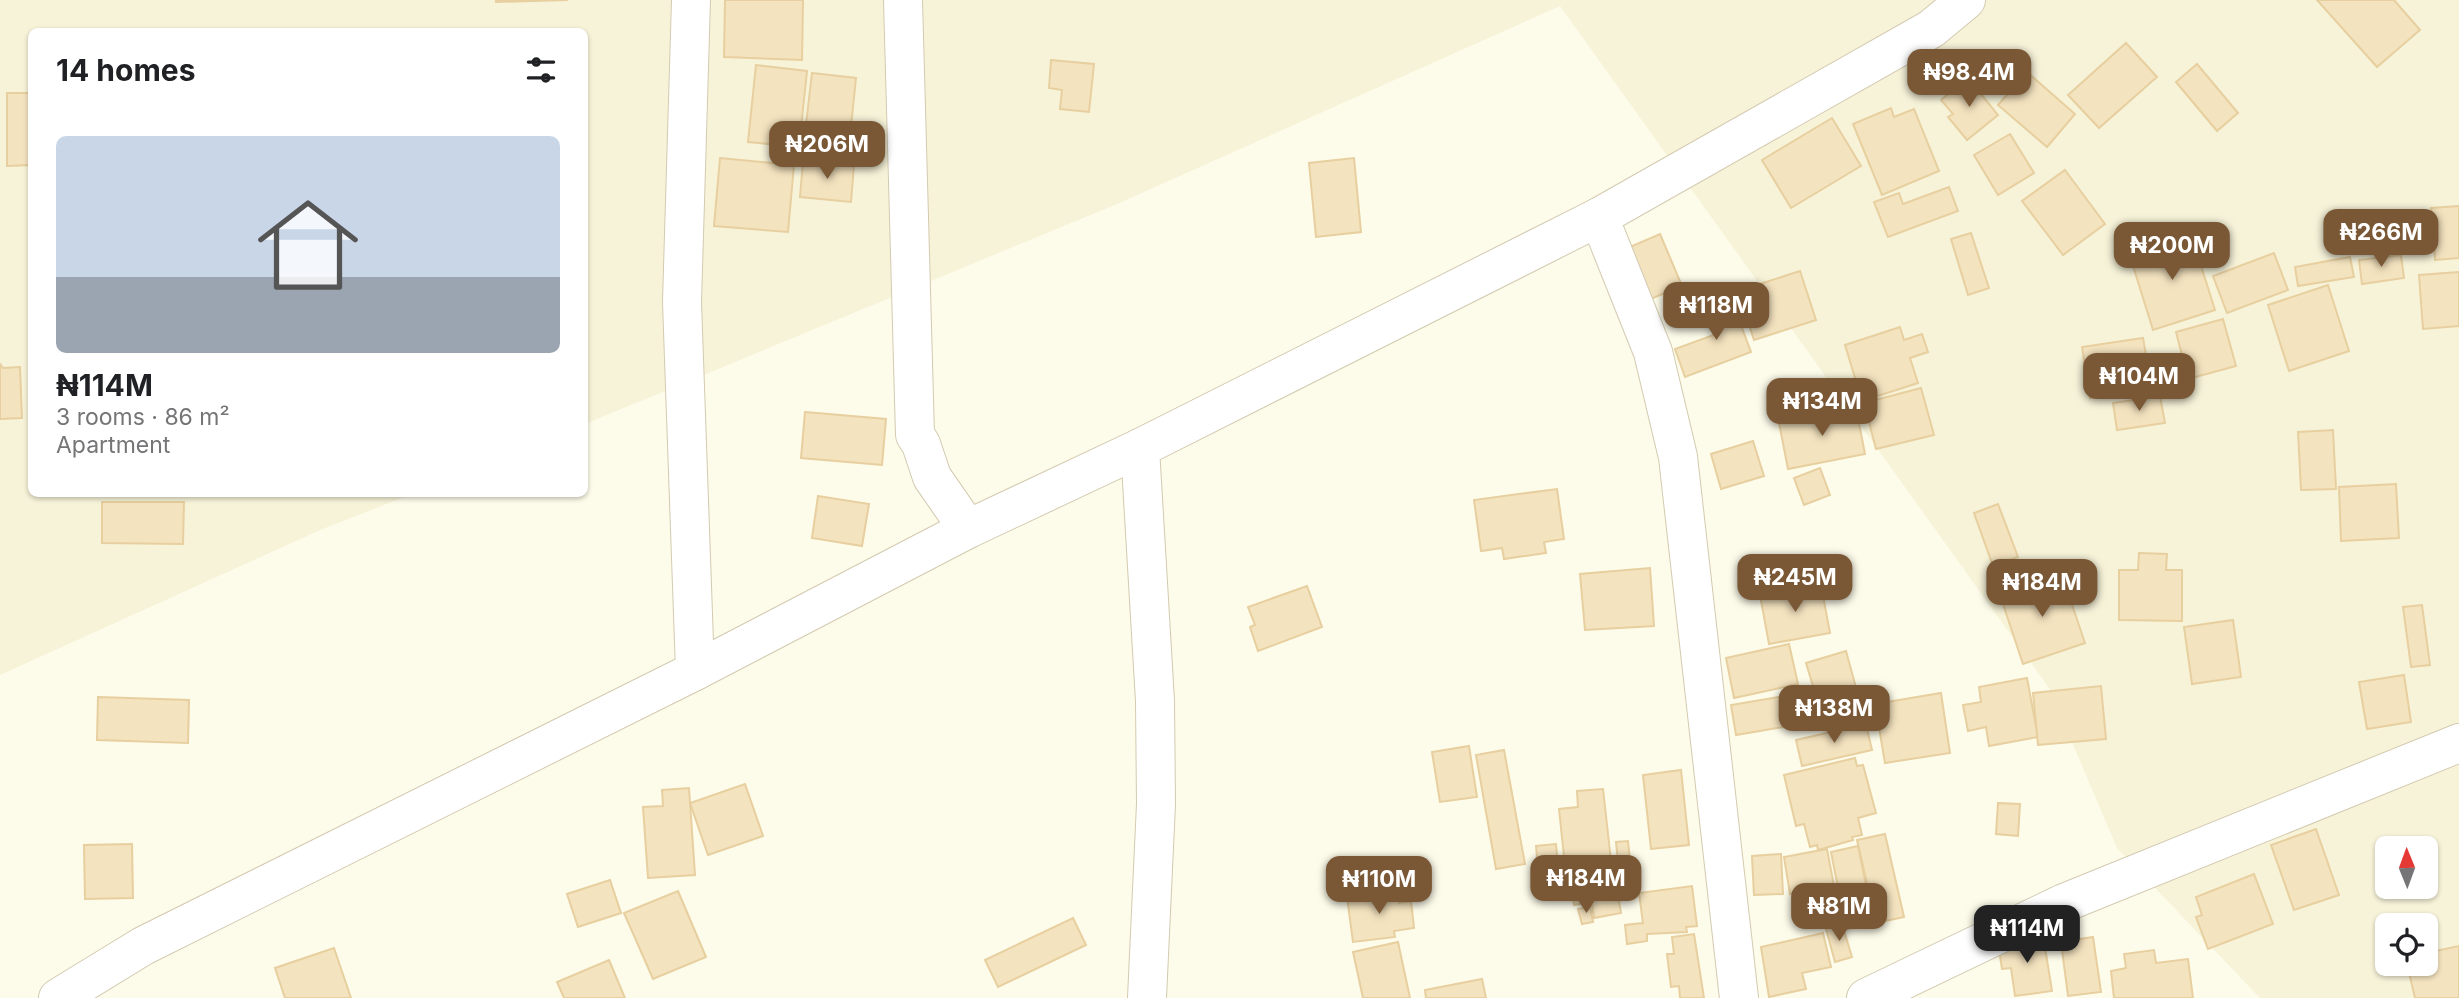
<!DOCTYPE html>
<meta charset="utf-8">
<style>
body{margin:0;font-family:Inter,sans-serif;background:#f2f2f2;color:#202124;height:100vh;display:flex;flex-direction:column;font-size:26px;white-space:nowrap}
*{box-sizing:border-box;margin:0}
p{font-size:23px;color:#757577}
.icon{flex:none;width:38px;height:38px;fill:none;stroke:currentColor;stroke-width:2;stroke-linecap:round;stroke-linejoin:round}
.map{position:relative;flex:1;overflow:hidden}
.sheet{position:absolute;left:28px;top:28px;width:560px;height:469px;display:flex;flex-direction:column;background:#fff;border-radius:10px;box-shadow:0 2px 5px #0004}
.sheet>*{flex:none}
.needle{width:46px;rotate:359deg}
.controls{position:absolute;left:2375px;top:836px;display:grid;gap:14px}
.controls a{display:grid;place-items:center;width:63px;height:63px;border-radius:10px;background:#fff;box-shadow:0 2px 5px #0004;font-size:35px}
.price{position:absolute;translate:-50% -60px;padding:0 16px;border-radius:14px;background:#7b5835;color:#fff;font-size:23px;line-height:46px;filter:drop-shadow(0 2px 4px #0008)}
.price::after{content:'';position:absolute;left:50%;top:42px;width:21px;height:16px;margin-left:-10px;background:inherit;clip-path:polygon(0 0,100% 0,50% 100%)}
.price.active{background:#222;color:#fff}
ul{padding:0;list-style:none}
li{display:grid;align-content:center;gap:14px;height:371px;padding:0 28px}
li span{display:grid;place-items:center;height:217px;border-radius:10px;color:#555}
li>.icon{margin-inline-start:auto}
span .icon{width:126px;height:126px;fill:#fffc;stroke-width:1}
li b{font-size:30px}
h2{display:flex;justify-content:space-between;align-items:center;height:84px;padding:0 28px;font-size:30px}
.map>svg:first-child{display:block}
.residential{fill:#f7f3d9;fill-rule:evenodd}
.building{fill:#f4e3bf;stroke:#e7cf9f;stroke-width:2}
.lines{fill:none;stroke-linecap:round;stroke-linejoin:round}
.minor-casing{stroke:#d3cab0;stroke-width:40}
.minor{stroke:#fff;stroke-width:38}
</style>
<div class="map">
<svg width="2459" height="998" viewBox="0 0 2459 998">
<rect width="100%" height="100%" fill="#fdfbe9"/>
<!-- residential -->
<path class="residential" d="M0 0H2459V998H2260L2117 848 2049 688 1560 6 1117 204 585 424 584 32H32V494H412L320 530 0 675ZM2387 849H2426V887H2387ZM2387 926H2426V964H2387Z"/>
<!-- building -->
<g class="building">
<path d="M496 0H568L496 2Z"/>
<path d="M725 0H803L802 60 724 57Z"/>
<path d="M2317 0H2394L2420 30 2377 67Z"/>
<path d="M2126 43 2157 77 2099 128 2068 95Z"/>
<path d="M1051 60 1094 64 1089 112 1060 109 1062 90 1049 88Z"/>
<path d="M2197 64 2238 113 2217 131 2176 82Z"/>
<path d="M756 65 807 71 799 147 748 142Z"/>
<path d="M2027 72 2075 114 2047 147 1998 105Z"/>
<path d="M812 73 856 78 848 155 803 150Z"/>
<path d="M1968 78 1998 115 1967 140 1948 117 1953 114 1941 100Z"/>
<path d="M7 93H32V165L7 166Z"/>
<path d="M1891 108 1894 117 1914 109 1939 171 1882 195 1853 124Z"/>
<path d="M1832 118 1861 166 1791 208 1762 160Z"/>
<path d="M2010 134 2034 173 1998 195 1974 155Z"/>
<path d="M720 158 794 165 788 232 714 226Z"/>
<path d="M1354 158 1361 232 1316 237 1309 163Z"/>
<path d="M803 161 854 165 851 202 800 197Z"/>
<path d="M2065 170 2105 224 2063 255 2022 201Z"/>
<path d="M1949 187 1958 211 1888 237 1874 202 1899 193 1903 204Z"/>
<path d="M2459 206V258L2435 260 2431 208Z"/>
<path d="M1971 233 1989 288 1968 295 1951 239Z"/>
<path d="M1660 234 1682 286 1646 301 1623 250Z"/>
<path d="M2191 234 2215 310 2153 330 2129 253Z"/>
<path d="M2274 253 2288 290 2227 313 2213 276Z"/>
<path d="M2401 255 2404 278 2362 284 2359 260Z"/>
<path d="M2350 257 2354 277 2298 286 2295 267Z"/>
<path d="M1800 271 1816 320 1754 340 1738 291Z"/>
<path d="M2459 272V326L2423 329 2419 275Z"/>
<path d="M2328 285 2349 351 2289 371 2268 305Z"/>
<path d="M1730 296 1751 352 1685 377 1675 349 1719 333 1709 304Z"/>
<path d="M2223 319 2236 366 2188 379 2176 332Z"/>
<path d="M1900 327 1904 340 1922 334 1928 352 1910 358 1918 383 1862 401 1845 345Z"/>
<path d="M2143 338 2152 388 2090 398 2082 347Z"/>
<path d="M0 364 3 368 20 367 22 418 0 419Z"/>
<path d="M1921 388 1934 435 1876 449 1864 403Z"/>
<path d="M2160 396 2165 423 2117 430 2113 403Z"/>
<path d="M1856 408 1865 454 1788 469 1779 423Z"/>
<path d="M805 412 886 419 882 465 801 458Z"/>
<path d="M2333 430 2336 489 2301 490 2298 432Z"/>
<path d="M1753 441 1764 476 1721 489 1711 454Z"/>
<path d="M1820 468 1830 495 1804 505 1794 478Z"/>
<path d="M2396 484 2399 538 2341 541 2339 487Z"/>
<path d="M1557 489 1564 539 1544 542 1546 553 1504 559 1502 548 1481 551 1474 500Z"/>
<path d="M818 496 869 504 862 546 812 538Z"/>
<path d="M102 502H184L183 544 102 543Z"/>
<path d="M1998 504 2018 557 1993 566 1974 513Z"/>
<path d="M2139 553 2167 554 2166 570H2182V621L2119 620V570H2138Z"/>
<path d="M1650 568 1654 626 1585 630 1580 574Z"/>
<path d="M2062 575 2085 643 2023 664 2000 595Z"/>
<path d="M1821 585 1830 633 1769 644 1760 595Z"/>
<path d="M1307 586 1322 627 1258 651 1250 627 1255 625 1248 607Z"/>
<path d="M2422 605 2430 665 2411 667 2403 607Z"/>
<path d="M2233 620 2241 677 2192 684 2184 627Z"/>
<path d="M1789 644 1798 684 1734 698 1726 658Z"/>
<path d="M1846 651 1860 702 1821 713 1806 663Z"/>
<path d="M2404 675 2411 722 2367 729 2359 682Z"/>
<path d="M2027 678 2038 737 1989 746 1986 727 1968 731 1963 705 1981 702 1979 687Z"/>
<path d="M2101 686 2106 739 2038 745 2033 693Z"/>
<path d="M1802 693 1807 723 1736 735 1731 705Z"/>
<path d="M1941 693 1950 753 1885 763 1875 704Z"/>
<path d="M98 697 189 700 188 743 97 740Z"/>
<path d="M1866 724 1872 750 1802 766 1796 740Z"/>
<path d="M1469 746 1477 797 1440 802 1432 752Z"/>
<path d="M1504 750 1525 864 1496 869 1476 755Z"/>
<path d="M1855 758 1857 766 1863 765 1876 813 1858 818 1862 835 1852 837 1853 840 1818 850 1817 845 1810 847 1804 824 1796 826 1784 775Z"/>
<path d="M1681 770 1689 845 1651 849 1643 775Z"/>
<path d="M745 784 763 836 708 855 690 803Z"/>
<path d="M689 788 695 875 648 878 643 807 663 806 662 790Z"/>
<path d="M1603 789 1611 861 1565 866 1559 809 1578 807 1577 791Z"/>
<path d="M1998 803 2020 804 2018 836 1996 834Z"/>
<path d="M2316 829 2339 895 2294 910 2271 845Z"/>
<path d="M1885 834 1904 917 1876 923 1857 840Z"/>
<path d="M1628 841 1630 861 1618 862 1616 842Z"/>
<path d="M132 844 133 898 85 899 84 845Z"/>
<path d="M1556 844 1558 867 1538 869 1536 846Z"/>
<path d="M1858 846 1874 924 1846 929 1831 852Z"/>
<path d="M1827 849 1834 886 1790 894 1784 857Z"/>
<path d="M1781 854 1783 894 1754 895 1752 856Z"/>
<path d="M1613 866 1621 913 1594 918 1586 871Z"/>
<path d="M1581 869 1587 903 1574 905 1568 871Z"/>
<path d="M2254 874 2273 924 2208 949 2196 917 2202 915 2196 897Z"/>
<path d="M610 880 621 913 578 927 567 894Z"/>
<path d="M1692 886 1697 926 1686 927 1687 932 1647 934V941L1627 944 1625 925 1643 923 1639 893Z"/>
<path d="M1398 890 1399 903 1411 901 1414 928 1394 931 1395 937 1353 942 1347 897Z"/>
<path d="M678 891 706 957 653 979 624 913Z"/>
<path d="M1590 907 1593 922 1582 924 1578 909Z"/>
<path d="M1073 918 1086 945 998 987 985 960Z"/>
<path d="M1842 924 1852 957 1835 962 1826 929Z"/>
<path d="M1823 933 1831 967 1802 973 1806 989 1769 997 1761 947Z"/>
<path d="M1694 934 1704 998H1680L1679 986 1671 987 1667 954H1674L1672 937Z"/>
<path d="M2043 935 2052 991 2015 996 2011 968 2002 969 1998 943Z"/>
<path d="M2093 937 2101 992 2068 996 2061 942Z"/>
<path d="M1398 942 1410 998H1363L1353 952Z"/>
<path d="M2459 946V998H2415L2407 964H2426V953Z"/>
<path d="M334 948 351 998H285L275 968Z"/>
<path d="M2154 950 2156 963 2188 959 2193 998H2114L2111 971 2126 968 2124 954Z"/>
<path d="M609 960 625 998H564L557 982Z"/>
<path d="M1482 979 1486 998H1426L1425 990Z"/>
</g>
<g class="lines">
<!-- minor casing -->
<g class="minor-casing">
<g id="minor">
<path d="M691 0 682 302 695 671"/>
<path d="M903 0 915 435 921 444 932 477 968 529"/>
<path d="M1599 217 1653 352 1678 457 1739 998"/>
<path d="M1140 448 1155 701 1156 804 1147 998"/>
<path d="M58 998 143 946 695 671 968 529 1140 448 1599 217 1931 29 1966 0"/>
<path d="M1866 998 2064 903 2459 743"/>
</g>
</g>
<!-- minor -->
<use href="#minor" class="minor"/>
</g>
</svg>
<div class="controls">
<a><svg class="needle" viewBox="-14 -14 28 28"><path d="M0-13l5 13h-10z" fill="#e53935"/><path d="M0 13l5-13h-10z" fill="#757577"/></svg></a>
<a><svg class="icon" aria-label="locate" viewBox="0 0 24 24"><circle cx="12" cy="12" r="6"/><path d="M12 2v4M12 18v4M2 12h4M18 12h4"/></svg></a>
</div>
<b class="price" style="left:1969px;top:109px">₦98.4M</b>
<b class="price" style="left:827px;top:181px">₦206M</b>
<b class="price" style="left:2381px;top:269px">₦266M</b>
<b class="price" style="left:2172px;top:282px">₦200M</b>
<b class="price" style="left:1716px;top:342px">₦118M</b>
<b class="price" style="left:2139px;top:413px">₦104M</b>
<b class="price" style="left:1822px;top:438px">₦134M</b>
<b class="price" style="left:1795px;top:614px">₦245M</b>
<b class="price" style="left:2042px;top:619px">₦184M</b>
<b class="price" style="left:1834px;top:745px">₦138M</b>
<b class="price" style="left:1586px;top:915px">₦184M</b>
<b class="price" style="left:1379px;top:916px">₦110M</b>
<b class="price" style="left:1839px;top:943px">₦81M</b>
<b class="price active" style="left:2027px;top:965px">₦114M</b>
<section class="sheet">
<h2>14 homes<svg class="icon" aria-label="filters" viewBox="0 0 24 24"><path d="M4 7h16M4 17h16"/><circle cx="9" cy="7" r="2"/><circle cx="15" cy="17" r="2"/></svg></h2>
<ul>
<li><span style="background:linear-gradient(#c9d6e8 65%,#9aa5b1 0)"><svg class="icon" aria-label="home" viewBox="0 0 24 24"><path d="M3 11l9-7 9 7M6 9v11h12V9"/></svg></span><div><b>₦114M</b><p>3 rooms · 86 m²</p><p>Apartment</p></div></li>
</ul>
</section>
</div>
